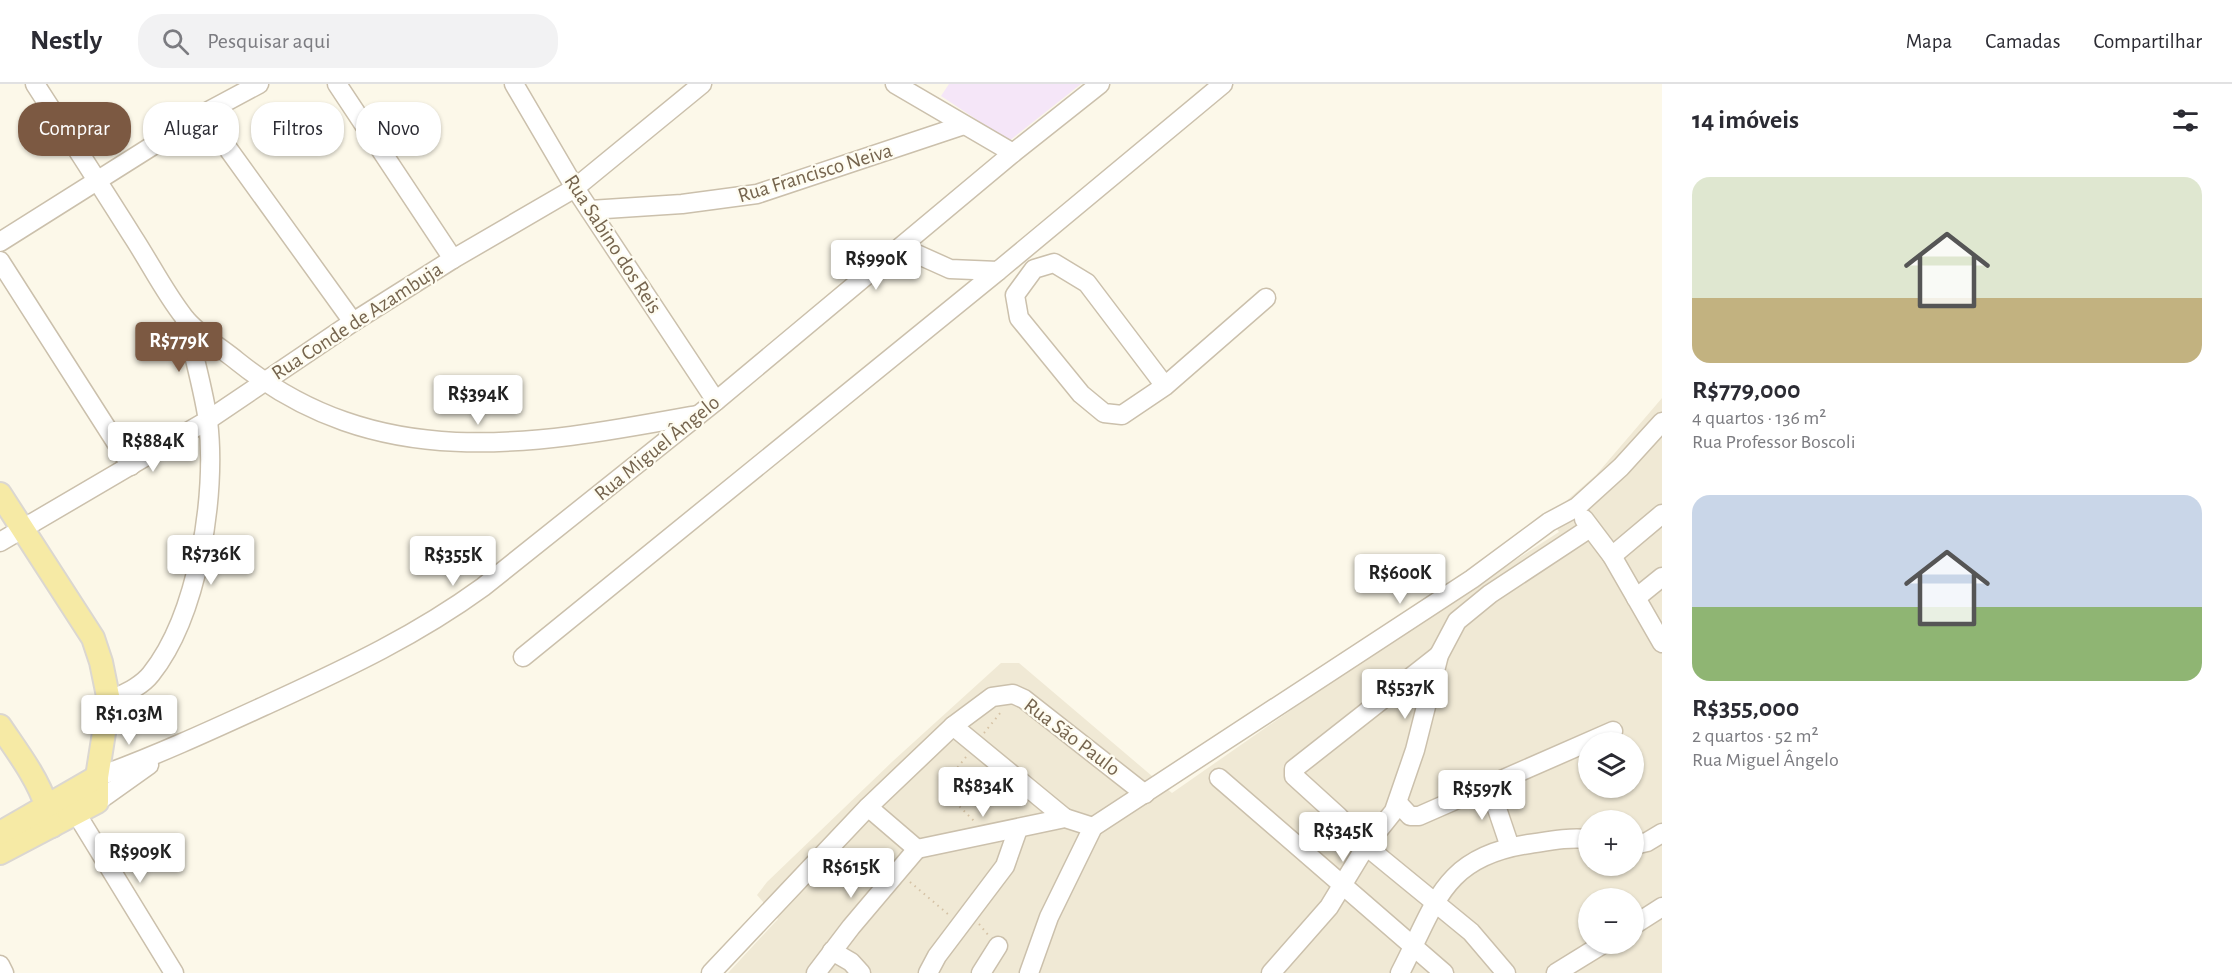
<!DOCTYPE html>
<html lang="pt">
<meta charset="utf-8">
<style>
body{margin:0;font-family:"Alegreya Sans",sans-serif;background:#f2f2f3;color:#2b2b33;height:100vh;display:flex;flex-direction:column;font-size:22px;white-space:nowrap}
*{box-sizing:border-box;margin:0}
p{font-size:20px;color:#7c7c81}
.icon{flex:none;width:33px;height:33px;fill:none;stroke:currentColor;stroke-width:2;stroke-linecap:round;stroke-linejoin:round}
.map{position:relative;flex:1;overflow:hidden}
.side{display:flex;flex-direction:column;background:#fff;width:570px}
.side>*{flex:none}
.guide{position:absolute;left:18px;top:18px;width:570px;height:54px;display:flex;gap:12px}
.tools{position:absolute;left:1578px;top:648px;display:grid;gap:12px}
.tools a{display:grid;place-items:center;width:66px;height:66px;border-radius:50%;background:#fff;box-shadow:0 2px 4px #0004;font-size:30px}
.price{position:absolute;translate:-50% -51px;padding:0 14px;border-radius:6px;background:#fff;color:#222;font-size:20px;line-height:39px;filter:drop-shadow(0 2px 3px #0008)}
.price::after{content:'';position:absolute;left:50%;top:36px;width:18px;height:14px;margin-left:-9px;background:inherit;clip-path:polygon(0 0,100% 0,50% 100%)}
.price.selected{background:#7c5942;color:#fff}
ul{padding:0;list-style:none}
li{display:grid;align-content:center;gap:12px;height:318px;padding:0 30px}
li span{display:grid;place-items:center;height:186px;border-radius:18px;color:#555}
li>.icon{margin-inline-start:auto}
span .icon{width:108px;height:108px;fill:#fffc;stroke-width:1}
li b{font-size:26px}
h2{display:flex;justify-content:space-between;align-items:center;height:72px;padding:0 30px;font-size:26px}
.tag{padding:0 21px;border-radius:24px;background:#fff;box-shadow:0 2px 4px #0004;font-size:21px;line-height:54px}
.tag.selected{background:#7c5942;color:#fff}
header{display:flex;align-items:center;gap:36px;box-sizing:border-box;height:84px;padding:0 30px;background:#fff;border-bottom:2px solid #e1e1e2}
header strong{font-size:28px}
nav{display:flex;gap:33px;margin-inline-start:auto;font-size:21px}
.search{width:420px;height:54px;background:#f2f2f3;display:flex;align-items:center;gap:15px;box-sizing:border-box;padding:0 21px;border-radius:24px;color:#7c7c81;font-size:22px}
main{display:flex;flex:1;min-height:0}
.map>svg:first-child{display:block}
.residential{fill:#f0e9d5;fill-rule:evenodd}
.education{fill:#f5e6f8}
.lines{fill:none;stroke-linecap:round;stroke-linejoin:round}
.minor-casing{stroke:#cbc0ac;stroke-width:21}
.major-casing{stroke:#dbd7d1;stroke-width:26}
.path{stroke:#d5c2a5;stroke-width:2;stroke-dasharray:1.5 4.5;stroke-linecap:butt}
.minor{stroke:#fff;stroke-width:18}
.major{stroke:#f6eaa5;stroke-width:22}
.labels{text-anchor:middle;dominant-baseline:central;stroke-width:4.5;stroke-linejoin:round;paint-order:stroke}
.street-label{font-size:21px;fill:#75644e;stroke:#fefcf0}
</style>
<header>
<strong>Nestly</strong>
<div class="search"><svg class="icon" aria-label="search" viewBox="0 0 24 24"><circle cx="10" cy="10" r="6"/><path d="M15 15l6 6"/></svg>Pesquisar aqui</div>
<nav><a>Mapa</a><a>Camadas</a><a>Compartilhar</a></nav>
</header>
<main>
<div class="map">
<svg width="1662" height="889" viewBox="0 0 1662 889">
<rect width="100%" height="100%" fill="#fcf8e9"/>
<!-- residential -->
<path class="residential" d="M1662 314V889H728L778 835 757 811 767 798 893 677 1001 579H1019L1172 709 1387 559 1559 448 1549 432 1596 391ZM1588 658H1634V704H1588ZM1588 736H1634V782H1588ZM1588 814H1634V860H1588Z"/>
<!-- education -->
<path class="education" d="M949 0H1081L1009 57 941 12Z"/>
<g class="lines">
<!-- minor casing -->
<g class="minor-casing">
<g id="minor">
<path d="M35 0C68 51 101 102 133 153 150 179 165 209 184 233 197 250 220 263 237 277 379 391 533 361 697 331"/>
<path d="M337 0 453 175"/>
<path d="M514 0 575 104 716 317"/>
<path d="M895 0 1013 69"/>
<path d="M203 30 353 238"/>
<path d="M590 126 682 120 757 110 964 41"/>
<path d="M0 158 203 30 259 0"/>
<path d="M901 163 950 185 998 187 1223 0"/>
<path d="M0 177 131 382"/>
<path d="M1165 302 1087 199 1054 179 1034 185 1015 211 1019 234 1081 310 1104 329 1122 331 1165 302 1266 214"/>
<path d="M1584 435 1612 472 1662 559"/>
<path d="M0 458 208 336 353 238 453 175 575 104 702 0"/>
<path d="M1612 472 1662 430"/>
<path d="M1636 514 1662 493"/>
<path d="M1439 571 1294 685V692L1338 732 1366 762 1471 848 1506 889"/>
<path d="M523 573 998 187"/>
<path d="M109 617C123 610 141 603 151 590 198 531 217 411 208 337 203 303 193 269 185 235"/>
<path d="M953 642 1065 734"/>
<path d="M97 693C158 671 216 644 275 617 349 583 417 551 483 503L716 317 1013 69 1100 0"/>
<path d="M1219 694 1444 889"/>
<path d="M1489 701 1510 763"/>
<path d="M97 718 149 681"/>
<path d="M1398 719 1410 732H1419L1613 647"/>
<path d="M868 723 917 765 1065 734 1093 743"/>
<path d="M76 729 174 889"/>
<path d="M1634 761 1647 758 1662 749"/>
<path d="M1634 841 1662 823"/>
<path d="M832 867 851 878 861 889"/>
<path d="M0 881 4 889"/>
<path d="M711 889 868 723 953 642 992 613 1013 610 1024 615 1145 710"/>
<path d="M816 889 851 843 917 765"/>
<path d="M928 889 937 872 1005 782 1018 745"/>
<path d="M981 889 998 862"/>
<path d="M1029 889 1049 833 1093 743 1472 495 1549 438 1577 423 1621 383 1662 338"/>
<path d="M1271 889 1329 823 1366 762 1394 727 1415 666 1439 571 1457 537 1490 510 1590 444"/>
<path d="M1400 889C1436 820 1442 773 1529 760 1549 757 1568 753 1588 755"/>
<path d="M1556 889 1603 860"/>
</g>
</g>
<!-- major casing -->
<g class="major-casing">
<g id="major">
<path d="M0 410 93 554 101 578 109 617 97 693V718L0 769"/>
<path d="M0 642C16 666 37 693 46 721 48 729 45 735 52 742"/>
<path d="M0 749 97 693"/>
</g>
</g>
<!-- path -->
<g class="path">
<path d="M984 649 1001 628"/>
<path d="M966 673 941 704 974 737"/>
<path d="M910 798 949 831"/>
<path d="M979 840 989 852"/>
</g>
<!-- minor -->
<use href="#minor" class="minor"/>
<!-- major -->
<use href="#major" class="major"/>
</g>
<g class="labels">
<!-- street labels -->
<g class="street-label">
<text transform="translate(815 89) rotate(-17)">Rua Francisco Neiva</text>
<text transform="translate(613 160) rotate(57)">Rua Sabino dos Reis</text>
<text transform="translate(357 237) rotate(-33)">Rua Conde de Azambuja</text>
<text transform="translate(657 364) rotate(-39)">Rua Miguel Ângelo</text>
<text transform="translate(1072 653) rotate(37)">Rua São Paulo</text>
</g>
</g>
</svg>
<div class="tools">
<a><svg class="icon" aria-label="layers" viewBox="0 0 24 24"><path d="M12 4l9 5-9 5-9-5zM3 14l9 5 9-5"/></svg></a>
<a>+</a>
<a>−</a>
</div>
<b class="price" style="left:876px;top:207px">R$990K</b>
<b class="price selected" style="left:179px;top:289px">R$779K</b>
<b class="price" style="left:478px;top:342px">R$394K</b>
<b class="price" style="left:153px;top:389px">R$884K</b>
<b class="price" style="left:211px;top:502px">R$736K</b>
<b class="price" style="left:453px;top:503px">R$355K</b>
<b class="price" style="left:1400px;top:521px">R$600K</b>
<b class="price" style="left:1405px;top:636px">R$537K</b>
<b class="price" style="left:129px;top:662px">R$1.03M</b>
<b class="price" style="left:983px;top:734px">R$834K</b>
<b class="price" style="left:1482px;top:737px">R$597K</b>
<b class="price" style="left:1343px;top:779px">R$345K</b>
<b class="price" style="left:140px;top:800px">R$909K</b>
<b class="price" style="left:851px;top:815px">R$615K</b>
<div class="guide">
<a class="tag selected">Comprar</a>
<a class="tag">Alugar</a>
<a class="tag">Filtros</a>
<a class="tag">Novo</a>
</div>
</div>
<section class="side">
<h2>14 imóveis<svg class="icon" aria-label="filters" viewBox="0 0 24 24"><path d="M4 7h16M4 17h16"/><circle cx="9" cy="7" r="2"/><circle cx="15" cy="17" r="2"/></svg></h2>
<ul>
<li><span style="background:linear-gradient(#dfe7d0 65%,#c2b280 0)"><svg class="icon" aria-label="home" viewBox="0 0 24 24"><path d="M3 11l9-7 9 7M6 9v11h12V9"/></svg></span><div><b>R$779,000</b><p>4 quartos · 136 m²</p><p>Rua Professor Boscoli</p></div></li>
<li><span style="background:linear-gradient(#c9d6e8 60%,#8fb573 0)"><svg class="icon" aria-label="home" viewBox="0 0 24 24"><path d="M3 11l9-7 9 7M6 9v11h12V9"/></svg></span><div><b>R$355,000</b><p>2 quartos · 52 m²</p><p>Rua Miguel Ângelo</p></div></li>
</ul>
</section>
</main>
